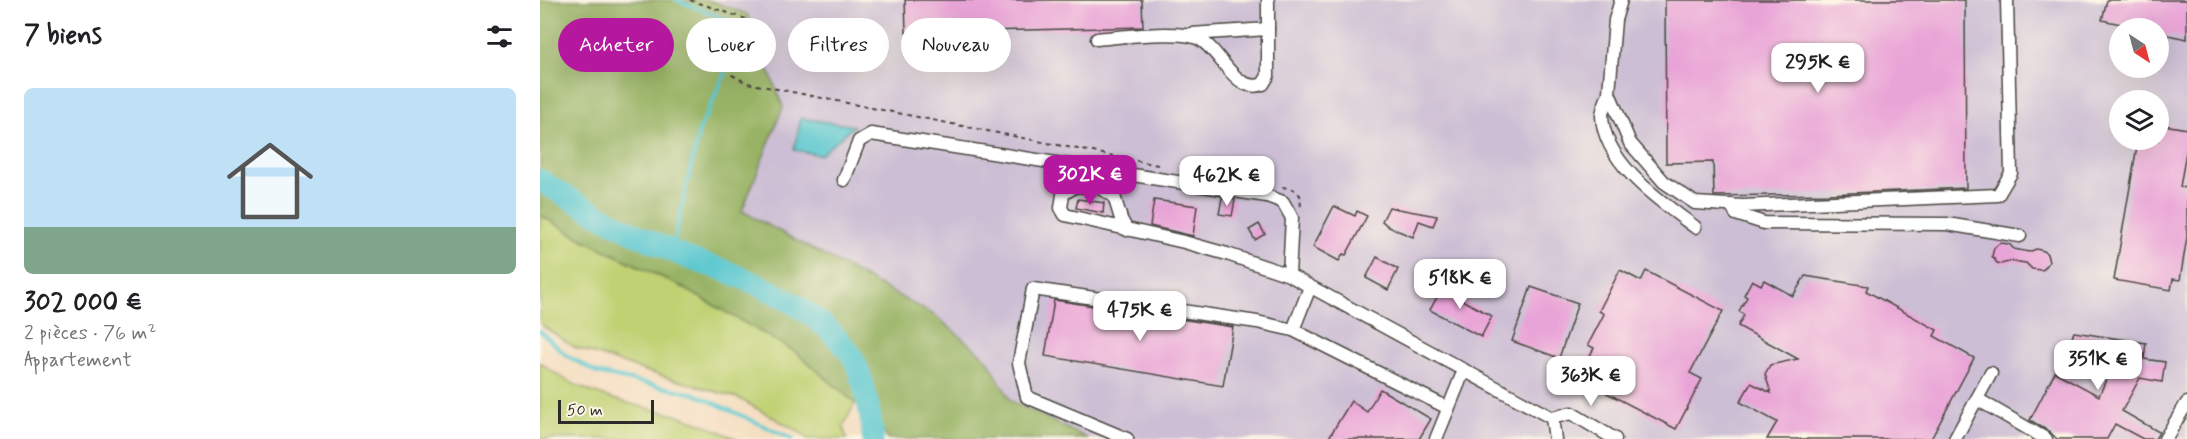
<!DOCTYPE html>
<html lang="fr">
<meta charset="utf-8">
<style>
body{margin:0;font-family:Mynerve,sans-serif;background:#f2f2f2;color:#202124;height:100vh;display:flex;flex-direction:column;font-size:22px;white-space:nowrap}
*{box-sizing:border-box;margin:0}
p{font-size:20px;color:#757577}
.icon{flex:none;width:33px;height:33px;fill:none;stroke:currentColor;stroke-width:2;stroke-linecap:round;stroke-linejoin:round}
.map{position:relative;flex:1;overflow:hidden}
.panel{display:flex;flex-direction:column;background:#fff;width:540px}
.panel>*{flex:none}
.top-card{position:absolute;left:18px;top:18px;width:570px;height:54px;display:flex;gap:12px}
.needle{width:39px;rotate:144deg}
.tools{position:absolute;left:1569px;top:18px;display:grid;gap:12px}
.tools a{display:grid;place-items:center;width:60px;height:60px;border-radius:50%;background:#fff;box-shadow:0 6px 24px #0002;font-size:30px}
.scale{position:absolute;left:18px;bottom:15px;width:96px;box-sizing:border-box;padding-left:6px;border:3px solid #2b2b2b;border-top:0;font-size:16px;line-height:21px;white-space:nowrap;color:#2b2b2b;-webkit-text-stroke:4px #fcf5e5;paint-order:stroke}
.price{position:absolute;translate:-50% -51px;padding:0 14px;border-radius:12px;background:#fff;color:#222;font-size:20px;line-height:39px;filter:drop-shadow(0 2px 3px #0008)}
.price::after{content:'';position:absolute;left:50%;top:36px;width:18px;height:14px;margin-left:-9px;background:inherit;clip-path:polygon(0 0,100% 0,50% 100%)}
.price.selected{background:#b5179e;color:#fff}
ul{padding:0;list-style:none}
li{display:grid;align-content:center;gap:12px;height:318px;padding:0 24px}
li+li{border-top:2px solid #e0e0e0}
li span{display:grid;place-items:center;height:186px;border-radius:9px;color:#555}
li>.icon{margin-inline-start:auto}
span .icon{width:108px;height:108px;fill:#fffc;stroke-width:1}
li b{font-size:26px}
h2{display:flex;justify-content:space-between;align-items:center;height:72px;padding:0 24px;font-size:26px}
.pill{padding:0 21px;border-radius:27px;background:#fff;box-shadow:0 6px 24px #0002;font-size:21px;line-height:54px}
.pill.selected{background:#b5179e;color:#fff}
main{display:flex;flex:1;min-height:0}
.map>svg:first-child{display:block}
.industrial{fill:#ccbed4;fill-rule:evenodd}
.green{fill:#c0d173;stroke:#767e4f;stroke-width:1.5}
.forest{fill:#98b365;stroke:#626f48;stroke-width:1.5}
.water{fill:#5bc8d0;stroke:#437a7e;stroke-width:1.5}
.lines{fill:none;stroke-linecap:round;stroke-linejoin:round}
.stream{stroke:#5bc8d0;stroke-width:4}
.river{stroke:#5bc8d0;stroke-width:22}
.building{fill:#e9a4d7}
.minor-casing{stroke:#494641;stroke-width:15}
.path{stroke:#494641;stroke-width:2;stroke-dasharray:4.5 4.5;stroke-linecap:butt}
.minor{stroke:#fff;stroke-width:12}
</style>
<main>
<section class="panel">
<h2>7 biens<svg class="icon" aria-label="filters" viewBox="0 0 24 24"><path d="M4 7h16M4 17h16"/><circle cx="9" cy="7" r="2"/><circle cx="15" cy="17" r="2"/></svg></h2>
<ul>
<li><span style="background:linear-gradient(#bfe0f5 75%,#7fa58c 0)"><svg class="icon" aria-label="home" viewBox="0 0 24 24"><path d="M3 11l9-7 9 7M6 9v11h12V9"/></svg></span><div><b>302 000 €</b><p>2 pièces · 76 m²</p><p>Appartement</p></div></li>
</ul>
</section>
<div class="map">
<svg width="1647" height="439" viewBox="0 0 1647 439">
<rect width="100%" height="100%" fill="#fcf5e5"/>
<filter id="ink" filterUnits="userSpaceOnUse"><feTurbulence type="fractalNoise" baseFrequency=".0167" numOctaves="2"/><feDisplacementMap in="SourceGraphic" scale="12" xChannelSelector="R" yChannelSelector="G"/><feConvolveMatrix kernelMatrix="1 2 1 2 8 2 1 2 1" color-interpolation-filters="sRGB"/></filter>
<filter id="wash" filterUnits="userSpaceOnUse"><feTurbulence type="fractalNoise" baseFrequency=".008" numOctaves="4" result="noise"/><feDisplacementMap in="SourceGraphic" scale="24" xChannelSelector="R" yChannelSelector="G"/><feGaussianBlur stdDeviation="1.35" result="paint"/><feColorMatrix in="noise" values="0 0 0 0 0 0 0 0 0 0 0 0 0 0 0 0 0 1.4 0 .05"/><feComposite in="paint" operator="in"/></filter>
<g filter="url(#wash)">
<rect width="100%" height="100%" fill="#f4dcbd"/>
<!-- industrial -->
<path class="industrial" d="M169 0H1647V439H549L471 401 447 359 396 316 202 211 243 107ZM1580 28H1618V68H1580ZM1580 100H1618V140H1580Z"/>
<!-- green -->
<g class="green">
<path d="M0 215 44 240 142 287 254 351 315 403 303 427 307 439H267L263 434 198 398 102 370 34 347 0 324Z"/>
<path d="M0 362C40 397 96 404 146 418 163 423 180 432 197 439H0Z"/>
</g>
<!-- forest -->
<path class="forest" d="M0 0H169L207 14 243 107 202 211 396 316 447 359 471 401 549 439H347L340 424 254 351 142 287 44 240 0 215Z"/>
<!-- water -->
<path class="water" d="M261 118 314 126 280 155 254 150Z"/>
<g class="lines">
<!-- stream -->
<g class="stream">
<path d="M136 0 193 22 198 27"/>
<path d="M132 250 159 131 192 58"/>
<path d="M0 331 26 355 57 373 155 394 252 439"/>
</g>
<!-- river -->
<path class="river" d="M0 180C45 210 96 235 145 257 159 263 174 266 188 272 233 290 279 313 309 352 323 371 331 415 333 439"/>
</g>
<g id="blocks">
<!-- building -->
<g class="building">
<path d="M365 0H602L603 27 366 33Z"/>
<path d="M1125 0H1425L1426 188 1287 194 1174 196 1173 162 1126 163Z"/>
<path d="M1567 0H1647V39L1618 33V28H1599L1562 20Z"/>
<path d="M1618 124 1647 129V146L1640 187 1647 188V237L1640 280 1633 279 1631 290 1574 280 1598 140H1618Z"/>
<path d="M682 198 695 200 692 216 679 214Z"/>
<path d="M538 199 564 203 563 213 536 208Z"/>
<path d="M614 200 657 206 653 236 610 226Z"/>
<path d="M794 206 815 216 817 211 827 216 806 255 803 254 799 261 773 247Z"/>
<path d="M849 207 858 209 897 216 893 226 879 221 873 237 849 227 842 221Z"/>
<path d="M719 224 725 234 715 240 709 230Z"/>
<path d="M1460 243 1469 244 1474 249 1489 252 1496 249 1504 251 1507 254 1509 262 1504 269 1501 270 1492 269 1486 263 1472 261 1461 264 1457 263 1452 256 1454 248Z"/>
<path d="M837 257 858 269 848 290 826 278Z"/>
<path d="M1080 270 1101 281 1106 271 1183 311 1150 373 1162 379 1136 429 1038 378 1054 348 1048 345 1064 314 1059 311Z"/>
<path d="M1265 276 1328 286 1326 291 1397 330 1394 336 1434 358 1391 439H1227L1237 422 1200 402 1211 383 1231 393 1225 374 1230 365 1258 359 1198 326 1204 315 1199 311 1207 297 1204 295 1212 280 1221 285 1224 280 1253 296Z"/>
<path d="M906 281 922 290 918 298 952 316 941 337 890 310Z"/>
<path d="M991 287 1038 303 1019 358 972 341Z"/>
<path d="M514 300 693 327 683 386 505 356Z"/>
<path d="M1534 332 1606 343 1604 359 1625 362 1622 382 1600 378 1582 411 1619 432 1615 439H1603L1575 424 1567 439H1517L1510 432 1490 420 1515 372 1559 396 1572 366 1534 360V355L1525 353Z"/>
<path d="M840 389 891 419 879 439H788L811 401 827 412Z"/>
</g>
</g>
</g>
<g filter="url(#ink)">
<use href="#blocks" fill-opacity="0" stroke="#494641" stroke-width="1.5"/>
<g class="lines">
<!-- minor casing -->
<g class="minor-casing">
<g id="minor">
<path d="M1081 0 1075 20 1069 93 1090 143 1124 182 1155 203 1202 206 1458 195 1471 173 1467 0"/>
<path d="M651 34 728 29"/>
<path d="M557 39C579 37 641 29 659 39 681 50 695 95 723 84L728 76V0"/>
<path d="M1069 93C1067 100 1062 109 1062 116 1064 163 1120 201 1155 227"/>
<path d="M304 180 319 141 331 134 727 196 743 202 752 218 749 275"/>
<path d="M1191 205 1196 214 1224 223 1407 224 1480 236"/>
<path d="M587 230 581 219 574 196 560 188 536 186 523 194 521 208 525 215 644 242 687 254 749 275 1012 418 1031 413 1075 439"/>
<path d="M753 330 908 408"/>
<path d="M1437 399 1506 439"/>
<path d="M1012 418 1015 439"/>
<path d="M587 439 487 397 479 363 493 289 717 322 753 330 770 287"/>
<path d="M896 439 924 370"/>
<path d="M1415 439 1451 373"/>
<path d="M1625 439 1647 403"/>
</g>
</g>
<!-- path -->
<g class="path">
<path d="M150 0 206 19 200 41"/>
<path d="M195 57 192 75 207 83 618 165"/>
<path d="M742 187 753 189 760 195 761 208"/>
</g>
<!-- minor -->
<use href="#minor" class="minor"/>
</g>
</g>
</svg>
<div class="tools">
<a><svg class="needle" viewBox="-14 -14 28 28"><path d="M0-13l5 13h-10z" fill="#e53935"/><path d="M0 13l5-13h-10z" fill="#757577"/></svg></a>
<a><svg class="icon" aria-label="layers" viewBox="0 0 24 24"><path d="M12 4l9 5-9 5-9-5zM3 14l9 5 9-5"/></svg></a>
</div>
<div class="scale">50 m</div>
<b class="price" style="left:1278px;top:94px">295K €</b>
<b class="price selected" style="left:550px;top:206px">302K €</b>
<b class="price" style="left:687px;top:207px">462K €</b>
<b class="price" style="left:920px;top:310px">518K €</b>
<b class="price" style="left:600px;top:342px">475K €</b>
<b class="price" style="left:1558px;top:391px">351K €</b>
<b class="price" style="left:1051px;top:407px">363K €</b>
<div class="top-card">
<a class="pill selected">Acheter</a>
<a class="pill">Louer</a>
<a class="pill">Filtres</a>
<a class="pill">Nouveau</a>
</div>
</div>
</main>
